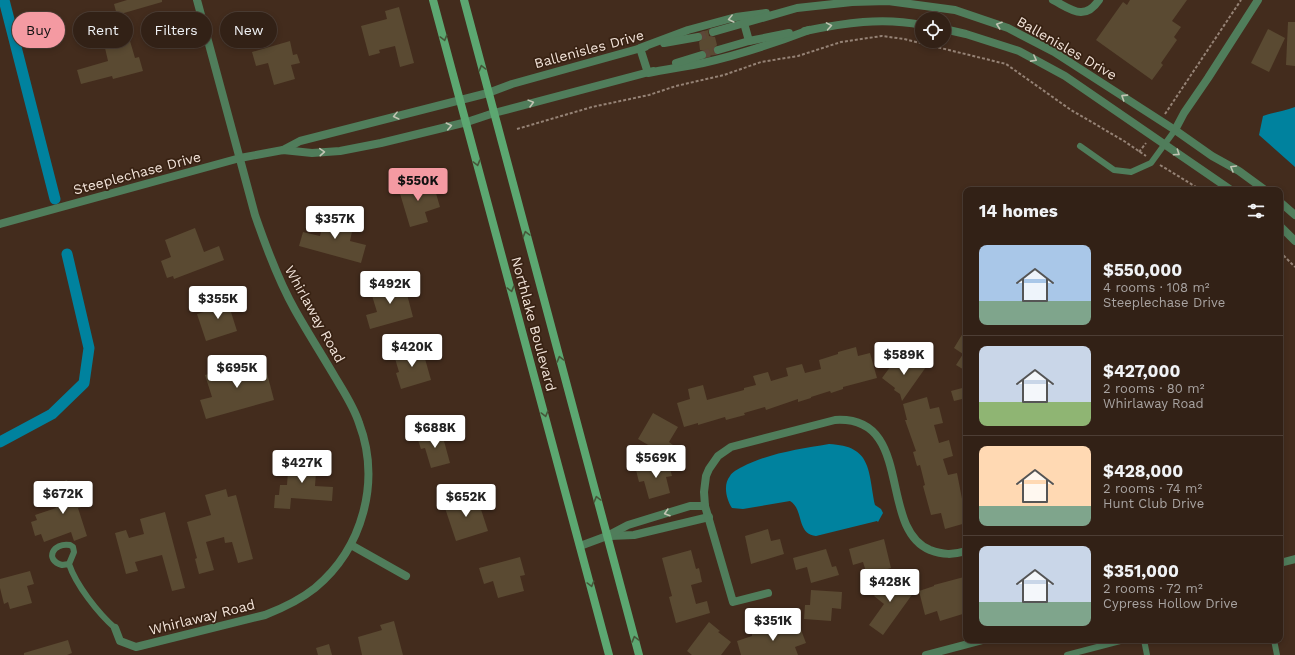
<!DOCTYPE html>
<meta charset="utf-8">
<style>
body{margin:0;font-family:"Work Sans",sans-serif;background:#3d2e23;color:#f1f3f6;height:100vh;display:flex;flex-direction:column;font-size:15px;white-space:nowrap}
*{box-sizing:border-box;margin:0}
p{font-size:13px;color:#a8a3a1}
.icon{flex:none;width:22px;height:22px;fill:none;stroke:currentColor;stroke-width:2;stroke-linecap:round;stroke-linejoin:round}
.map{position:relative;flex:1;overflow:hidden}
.side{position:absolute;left:963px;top:187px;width:320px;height:456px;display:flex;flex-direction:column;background:#322116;border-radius:8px;box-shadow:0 2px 6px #0003,0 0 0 1px #4d3e35}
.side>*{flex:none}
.top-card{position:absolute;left:12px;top:12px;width:380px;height:36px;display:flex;gap:8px}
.tools{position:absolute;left:915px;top:12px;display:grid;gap:8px}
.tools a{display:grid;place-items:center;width:36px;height:36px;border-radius:50%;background:#322116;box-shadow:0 2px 6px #0003,0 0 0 1px #4d3e35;font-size:20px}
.price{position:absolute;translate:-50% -34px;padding:0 9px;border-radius:4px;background:#fff;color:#222;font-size:13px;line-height:26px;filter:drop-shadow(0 1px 2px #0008)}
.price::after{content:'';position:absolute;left:50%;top:24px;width:12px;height:9px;margin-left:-6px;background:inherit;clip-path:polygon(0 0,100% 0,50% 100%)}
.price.on{background:#f49aa2;color:#111}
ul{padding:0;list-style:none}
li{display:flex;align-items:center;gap:12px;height:100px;padding:0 16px}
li+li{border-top:1px solid #4d3e35}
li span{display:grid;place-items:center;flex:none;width:112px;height:80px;border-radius:8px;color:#555}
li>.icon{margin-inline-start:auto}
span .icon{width:48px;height:48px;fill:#fffc;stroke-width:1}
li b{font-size:17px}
h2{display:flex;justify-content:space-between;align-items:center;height:48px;padding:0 16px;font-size:17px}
.pill{padding:0 14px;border-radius:18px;background:#322116;box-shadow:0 2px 6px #0003,0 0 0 1px #4d3e35;font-size:14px;line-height:36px}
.pill.on{background:#f49aa2;color:#111}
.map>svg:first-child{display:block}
.water{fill:#00829e}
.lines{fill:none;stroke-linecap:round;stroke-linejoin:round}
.canal{stroke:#00829e;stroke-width:11}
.building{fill:#5a4a32}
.minor-tunnel{stroke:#5d4739;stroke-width:8;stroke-dasharray:8 4;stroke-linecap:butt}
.path{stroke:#958275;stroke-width:2;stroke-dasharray:3 2;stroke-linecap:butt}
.service{stroke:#507d5b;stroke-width:6}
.minor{stroke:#507d5b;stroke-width:8}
.tertiary{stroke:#507d5b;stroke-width:8}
.secondary{stroke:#5ca771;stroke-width:8}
.oneway{stroke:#c1c4b3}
.oneway2{stroke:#465739}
.labels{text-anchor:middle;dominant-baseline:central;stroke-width:3.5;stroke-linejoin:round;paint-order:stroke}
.street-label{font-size:14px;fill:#f2e3d9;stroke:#382213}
</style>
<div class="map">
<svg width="1295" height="655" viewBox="0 0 1295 655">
<rect width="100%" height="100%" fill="#432c1d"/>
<!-- water -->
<g class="water">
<path d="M1295 107V167L1259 135 1263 116C1274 112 1285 111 1295 107Z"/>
<path d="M829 444C872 446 868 470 875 505L881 509 883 513 878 522 877 521 816 536C796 534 804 509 790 501L743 509 732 508C726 499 723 484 730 476 732 472 738 469 742 467 769 453 800 449 829 444Z"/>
</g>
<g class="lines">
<!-- canal -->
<g class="canal">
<path d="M4 0 55 199"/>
<path d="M0 442 52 414 84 383 89 348 67 254"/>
</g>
</g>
<!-- building -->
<g class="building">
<path d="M127 0H162V2L117 15 114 4Z"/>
<path d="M1130 0H1187L1172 21 1181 27 1174 37 1177 40 1161 63 1163 65 1152 80 1096 40 1123 2 1127 5Z"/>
<path d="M399 7 414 63 400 67 395 46 379 50 380 53 369 56 361 26 387 19 385 11Z"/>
<path d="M1288 22H1295V66L1286 65Z"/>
<path d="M1268 29 1285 38 1269 72 1251 63Z"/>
<path d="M708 30 709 36 715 37 717 45 713 49 715 55 707 56 705 51 700 50 699 42 703 38V36L701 32Z"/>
<path d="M130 41 135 58 139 57 143 71 113 79 112 76 81 84 77 70 108 61 105 48Z"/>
<path d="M290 41 293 55 297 54 300 63 291 65 295 79 274 85 268 63 256 66 252 52Z"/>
<path d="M410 183 412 189 433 183 440 207 425 212 428 222 410 227 398 187Z"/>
<path d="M325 215 354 222 350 241 366 245 361 263 299 246 303 232 320 236Z"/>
<path d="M195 228 204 252 219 246 224 260 174 279 173 276 167 278 161 261 171 257 165 240Z"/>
<path d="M403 279 413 317 370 329 366 315 377 312 370 289Z"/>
<path d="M229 298 233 311 231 312 237 331 206 341 197 314 211 310 209 305Z"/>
<path d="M966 328V371L956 365 963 354 954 348Z"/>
<path d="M856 347 858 356 870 353 877 378 843 387V389L831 393 830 391 811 397V398L798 402V399L766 410 765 407 744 413 745 415 726 420 725 417 698 425V423L684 427 677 403 690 399 688 389 703 385 707 400 744 390V388L756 385 753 376 768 372 771 381 788 376 786 368 802 364 805 373 821 369 819 360 838 354V352Z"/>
<path d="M422 348 431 380 401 389 396 373 399 372 394 355Z"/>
<path d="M912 357 926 367 902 401 900 394 894 390 895 388 882 378 896 359 906 366Z"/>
<path d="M263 358 274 400 206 419 200 400 212 397 205 375Z"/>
<path d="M966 387V398L954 401 951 391Z"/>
<path d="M927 397 930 409 939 407 943 423 934 425 939 443 949 440 953 456 943 459 948 475 957 473 964 509H966V523L945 529 941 513 931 515 923 486 925 485 920 465 917 466 913 452 916 451 905 420H907L903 404Z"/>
<path d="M653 413 678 427 669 442 673 445 667 456 638 439Z"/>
<path d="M441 430 450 463 431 468 425 448 421 449 417 437Z"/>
<path d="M289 457 317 459 315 486 333 487 332 501 291 498 290 509 274 508 275 495H279L280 485H287Z"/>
<path d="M668 461 672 476 666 477 670 493 649 499 644 481 639 482 636 470Z"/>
<path d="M67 480 71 492 77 489 79 494 87 491 92 504 78 508 87 536 74 541 71 532 44 542 41 534 35 536 31 522 37 520 35 515 56 508 54 503 58 502 52 485Z"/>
<path d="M226 489 228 497 236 495 253 559 238 563 232 542 225 543 224 537 206 542 214 570 199 574 195 559 197 558 187 522 211 515 205 495Z"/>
<path d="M476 494 488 531 456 541 444 505Z"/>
<path d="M165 512 185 588 172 591 162 555 135 562 138 571 126 574 115 533 126 530 129 538 144 534 140 519Z"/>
<path d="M768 529 771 541 780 539 784 554 751 564 745 536Z"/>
<path d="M884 539 891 568 867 575 863 562 853 565 849 549Z"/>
<path d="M826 549 832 567 836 566 839 575 811 583 807 567 796 570 793 558Z"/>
<path d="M691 550 696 569 699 568 702 582 691 585 696 604 707 601 710 613 676 623 669 597 672 596 662 558Z"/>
<path d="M520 557 525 575 520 576 524 591 498 598 493 581 484 584 479 568Z"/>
<path d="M30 571 34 584 27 586 32 603 10 609 8 602 4 604 0 588V579Z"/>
<path d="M890 575 914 592 883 635 869 625 884 604 874 596Z"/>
<path d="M964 577 966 584V613L940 621 937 611 925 615 919 591 934 586V585Z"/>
<path d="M811 590 842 592 841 609 832 608 831 621 804 619 805 605H810Z"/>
<path d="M394 621 403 655H362L358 637 382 630 380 625Z"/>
<path d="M709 622 720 631 718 632 731 642 721 655H692L687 651Z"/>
<path d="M798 622 806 643 795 647 798 655H741L737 641 752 636V634L765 631V632L782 626 783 628Z"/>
<path d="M68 640 72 653 67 655H24V653Z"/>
<path d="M329 644 332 655H318L316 648Z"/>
</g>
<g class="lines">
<!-- minor-tunnel -->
<g class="minor-tunnel">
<path d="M698 37 713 32"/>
<path d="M702 55 718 50"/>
</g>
<!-- path -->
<g class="path">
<path d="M1165 114 1241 0"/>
<path d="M517 129 592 107 649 95 676 86 724 75 761 62 798 56 841 42 882 36 904 39 1006 64 1071 110 1124 141 1146 156"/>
<path d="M1139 152 1146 143"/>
<path d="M1160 165 1201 190"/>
<path d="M1280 252 1295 267"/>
</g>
<!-- service -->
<g class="service">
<path d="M1080 146 1114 170 1131 172 1151 163 1175 130"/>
<path d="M69 564 62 565C44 560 53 542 70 545L73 547 74 552 69 564C76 585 98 613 115 628"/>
<path d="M1144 640 1147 655"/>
<path d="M1274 640 1277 655"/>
<path d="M1067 655 1124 640"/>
</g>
<!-- minor -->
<g class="minor">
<path d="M1053 0C1071 9 1084 22 1099 0"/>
<path d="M766 13 736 17 688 30 640 48 648 73C666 69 685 67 703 63 739 55 775 43 809 30"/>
<path d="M744 23 749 41"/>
<path d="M944 29 966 34 1019 51 1065 76 1231 190"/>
<path d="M805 31C844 23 882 17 922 25"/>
<path d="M713 32 797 8 852 2 888 1 955 10 1008 28 1054 52 1175 130 1212 156 1239 171 1265 190"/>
<path d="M664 43 698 37"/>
<path d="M718 50 749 41 789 33"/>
<path d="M676 63 702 55"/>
<path d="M488 93 512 84 645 47"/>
<path d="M494 113 653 71"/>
<path d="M1175 130 1184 113 1208 78 1258 0"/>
<path d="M1280 202 1295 215"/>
<path d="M1280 226 1295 241"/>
<path d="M610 536 634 535 709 517"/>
<path d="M351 545 406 576"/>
<path d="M580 546 607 536 628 525 690 506H705"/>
<path d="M1280 563 1295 559"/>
<path d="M768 593 733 602 705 506 704 492 706 476 709 469 718 456 731 447 835 420C915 415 877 528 930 550 943 555 953 555 966 551"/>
<path d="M115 628 120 641 136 647 265 615C283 608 300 600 315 588 363 548 381 481 359 423 354 407 344 392 335 377 322 355 308 333 295 310 278 280 266 247 255 215L197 0"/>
<path d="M926 655 983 640"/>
</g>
<!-- tertiary -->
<g class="tertiary">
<path d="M283 150 300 141 488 93"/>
<path d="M0 224 240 158 283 150 312 153 340 151 381 143 467 122 494 113"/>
</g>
<!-- secondary -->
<g class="secondary">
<path d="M433 0 609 655"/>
<path d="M464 0 639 655"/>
</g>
</g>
<!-- one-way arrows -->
<defs><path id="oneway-chevron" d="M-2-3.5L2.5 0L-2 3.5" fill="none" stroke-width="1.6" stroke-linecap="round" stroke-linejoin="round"/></defs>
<g class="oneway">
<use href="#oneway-chevron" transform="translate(731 19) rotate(166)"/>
<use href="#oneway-chevron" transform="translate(999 25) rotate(-161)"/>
<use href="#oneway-chevron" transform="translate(829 26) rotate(-10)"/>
<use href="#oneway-chevron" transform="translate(1034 59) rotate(28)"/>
<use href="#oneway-chevron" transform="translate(1124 97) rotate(-147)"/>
<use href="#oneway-chevron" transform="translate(531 103) rotate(-15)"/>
<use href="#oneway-chevron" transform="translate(396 116) rotate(166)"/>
<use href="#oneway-chevron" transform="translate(449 126) rotate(-13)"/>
<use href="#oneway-chevron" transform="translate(322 152) rotate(-4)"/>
<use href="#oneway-chevron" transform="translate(1177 153) rotate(34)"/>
<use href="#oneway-chevron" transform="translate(1233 168) rotate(-150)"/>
<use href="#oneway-chevron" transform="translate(667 513) rotate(163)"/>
</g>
<g class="oneway2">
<use href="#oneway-chevron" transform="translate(444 38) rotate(75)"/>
<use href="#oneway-chevron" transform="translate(482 68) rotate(-105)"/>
<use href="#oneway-chevron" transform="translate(477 163) rotate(75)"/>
<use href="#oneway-chevron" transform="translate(526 234) rotate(-105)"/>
<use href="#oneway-chevron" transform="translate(511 289) rotate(75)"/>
<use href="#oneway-chevron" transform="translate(560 359) rotate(-105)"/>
<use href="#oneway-chevron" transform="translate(545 414) rotate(75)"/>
<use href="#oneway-chevron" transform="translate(597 499) rotate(-105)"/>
<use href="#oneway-chevron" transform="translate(591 584) rotate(75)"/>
<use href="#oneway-chevron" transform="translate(635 639) rotate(-105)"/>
</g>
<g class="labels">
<!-- street labels -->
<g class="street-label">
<text transform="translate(1067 48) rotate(30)">Ballenisles Drive</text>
<text transform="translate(589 49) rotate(-15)">Ballenisles Drive</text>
<text transform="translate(137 173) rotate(-15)">Steeplechase Drive</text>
<text transform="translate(315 314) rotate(61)">Whirlaway Road</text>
<text transform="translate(534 324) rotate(75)">Northlake Boulevard</text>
<text transform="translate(202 617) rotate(-14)">Whirlaway Road</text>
</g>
</g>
</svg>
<div class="tools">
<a><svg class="icon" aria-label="locate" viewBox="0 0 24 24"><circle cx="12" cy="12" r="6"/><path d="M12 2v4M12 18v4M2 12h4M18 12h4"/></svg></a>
</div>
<b class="price on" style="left:418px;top:202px">$550K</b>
<b class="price" style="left:335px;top:240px">$357K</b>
<b class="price" style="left:390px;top:305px">$492K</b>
<b class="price" style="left:218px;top:320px">$355K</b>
<b class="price" style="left:412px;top:368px">$420K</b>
<b class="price" style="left:904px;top:376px">$589K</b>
<b class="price" style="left:237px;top:389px">$695K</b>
<b class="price" style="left:435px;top:449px">$688K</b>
<b class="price" style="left:656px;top:479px">$569K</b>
<b class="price" style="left:302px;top:484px">$427K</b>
<b class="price" style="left:63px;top:515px">$672K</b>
<b class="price" style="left:466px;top:518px">$652K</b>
<b class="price" style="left:890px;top:603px">$428K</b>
<b class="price" style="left:773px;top:642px">$351K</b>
<div class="top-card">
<a class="pill on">Buy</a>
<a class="pill">Rent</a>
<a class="pill">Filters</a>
<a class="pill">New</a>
</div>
<section class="side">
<h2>14 homes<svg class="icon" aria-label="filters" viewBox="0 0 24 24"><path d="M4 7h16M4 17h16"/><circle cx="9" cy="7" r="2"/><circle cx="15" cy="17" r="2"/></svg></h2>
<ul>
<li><span style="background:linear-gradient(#a9c7e8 70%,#7fa58c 0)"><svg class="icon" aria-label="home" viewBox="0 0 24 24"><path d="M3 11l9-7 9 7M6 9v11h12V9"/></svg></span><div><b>$550,000</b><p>4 rooms · 108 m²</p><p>Steeplechase Drive</p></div></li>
<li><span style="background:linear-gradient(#c9d6e8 70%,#8fb573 0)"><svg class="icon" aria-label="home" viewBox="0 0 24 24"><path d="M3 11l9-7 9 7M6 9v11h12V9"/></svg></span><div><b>$427,000</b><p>2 rooms · 80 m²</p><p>Whirlaway Road</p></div></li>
<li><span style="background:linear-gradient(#ffd9b3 75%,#7fa58c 0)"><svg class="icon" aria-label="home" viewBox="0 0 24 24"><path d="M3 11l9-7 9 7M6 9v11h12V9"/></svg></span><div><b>$428,000</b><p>2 rooms · 74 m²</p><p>Hunt Club Drive</p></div></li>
<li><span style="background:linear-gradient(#c9d6e8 70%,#7fa58c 0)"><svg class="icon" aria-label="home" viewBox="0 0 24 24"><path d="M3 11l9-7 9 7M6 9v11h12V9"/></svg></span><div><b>$351,000</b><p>2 rooms · 72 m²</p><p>Cypress Hollow Drive</p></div></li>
</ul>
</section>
</div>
